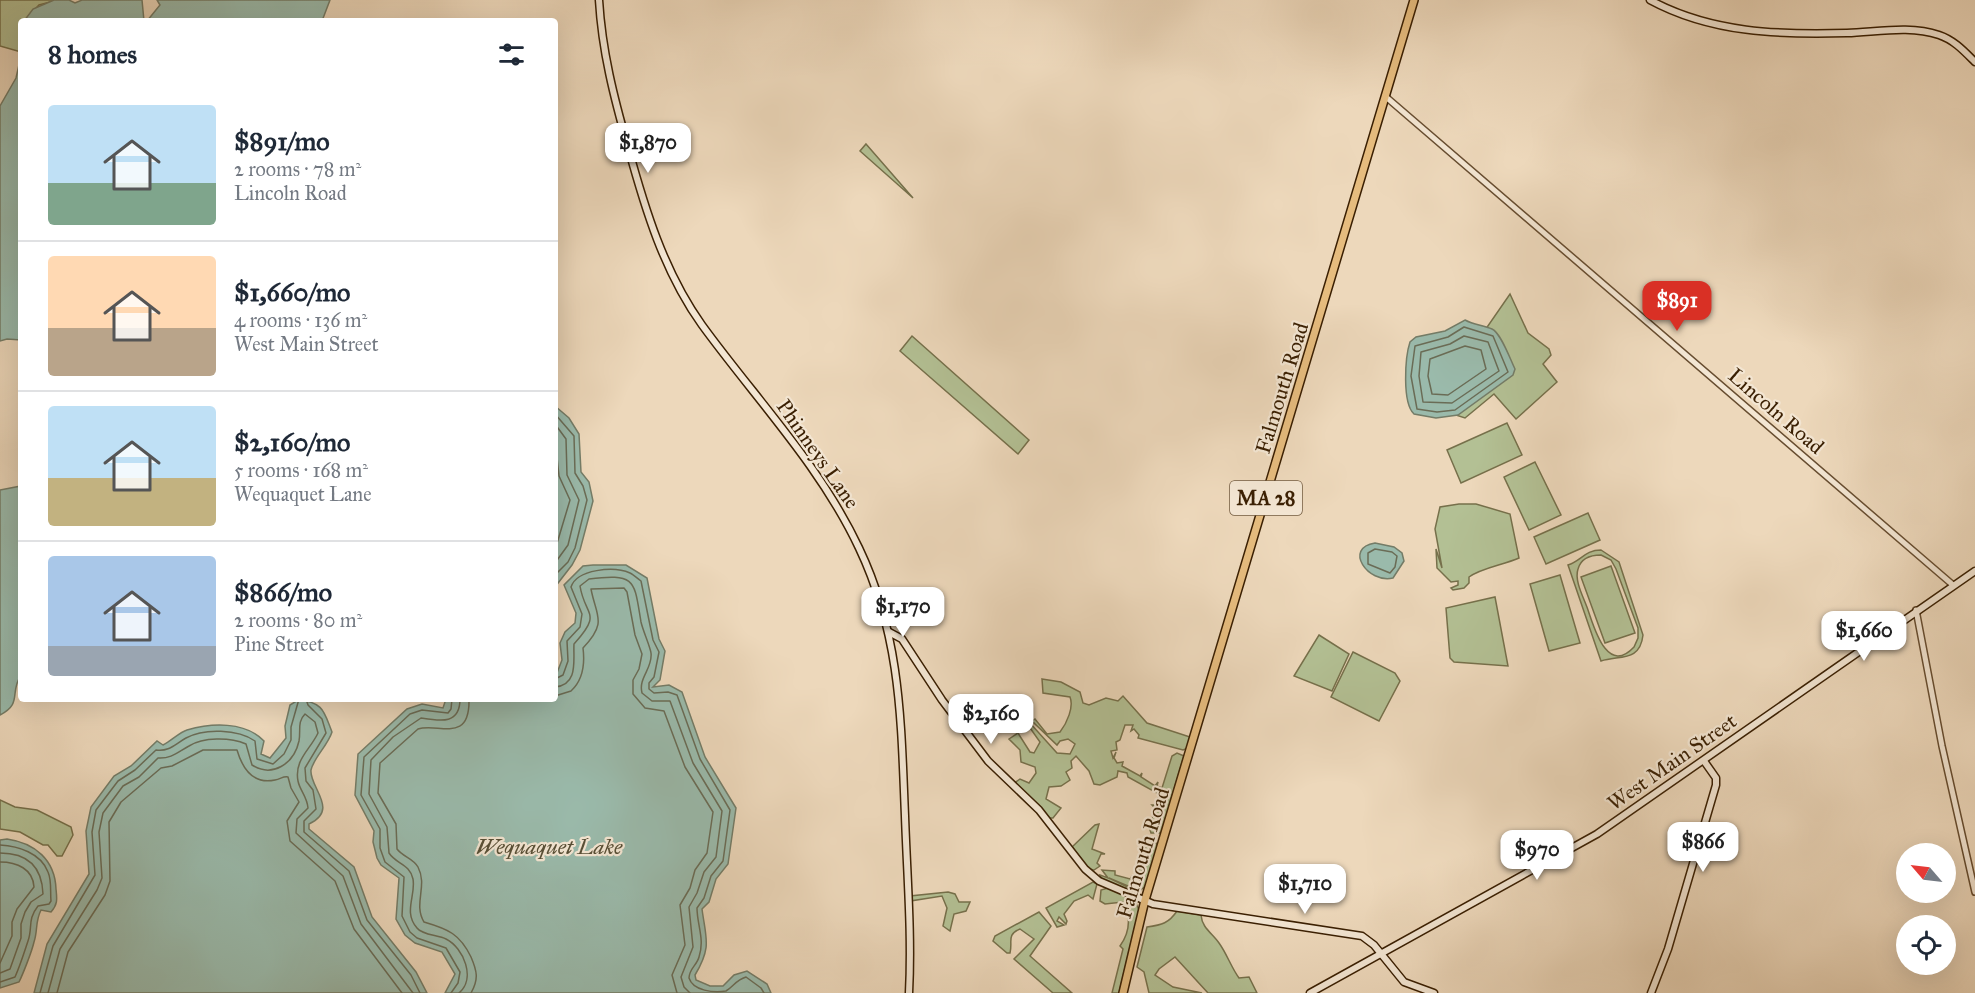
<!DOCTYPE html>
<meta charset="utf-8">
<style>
body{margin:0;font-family:"IM FELL Great Primer",serif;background:#f6f6f7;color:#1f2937;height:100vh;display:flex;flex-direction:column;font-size:22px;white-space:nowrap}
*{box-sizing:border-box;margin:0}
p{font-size:20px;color:#747a83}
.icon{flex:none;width:33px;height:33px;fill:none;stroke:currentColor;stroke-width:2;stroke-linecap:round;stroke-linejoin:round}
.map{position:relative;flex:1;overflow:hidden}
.side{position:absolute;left:18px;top:18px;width:540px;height:684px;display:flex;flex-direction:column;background:#fff;border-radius:6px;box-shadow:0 6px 24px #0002}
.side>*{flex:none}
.needle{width:39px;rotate:298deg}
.controls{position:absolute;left:1896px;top:843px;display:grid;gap:12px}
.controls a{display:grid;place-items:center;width:60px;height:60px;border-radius:50%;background:#fff;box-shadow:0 6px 24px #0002;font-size:30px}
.price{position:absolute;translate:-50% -51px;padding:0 14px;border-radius:12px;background:#fff;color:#222;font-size:20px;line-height:39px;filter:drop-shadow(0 2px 3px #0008)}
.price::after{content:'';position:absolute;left:50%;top:36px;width:18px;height:14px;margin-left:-9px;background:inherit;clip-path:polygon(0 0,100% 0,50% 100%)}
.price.on{background:#d93025;color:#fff}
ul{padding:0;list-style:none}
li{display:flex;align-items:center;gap:18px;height:150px;padding:0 30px}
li+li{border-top:2px solid #e0e1e3}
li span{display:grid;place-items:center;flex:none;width:168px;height:120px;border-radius:6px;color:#555}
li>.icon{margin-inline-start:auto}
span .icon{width:72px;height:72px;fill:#fffc;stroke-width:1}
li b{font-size:26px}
h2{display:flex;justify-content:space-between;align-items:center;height:72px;padding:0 30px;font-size:26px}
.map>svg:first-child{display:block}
.green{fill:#b3c094;stroke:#76704b;stroke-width:1.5;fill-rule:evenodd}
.water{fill:#9abaab;stroke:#747c67;stroke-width:1.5}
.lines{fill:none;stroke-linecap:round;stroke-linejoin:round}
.shore{stroke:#6a6c56;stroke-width:1.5}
.tertiary-casing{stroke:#674d30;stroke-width:8}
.secondary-casing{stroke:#3a1f02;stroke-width:9}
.primary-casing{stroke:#3a1f02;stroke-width:10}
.tertiary{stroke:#f3e6d3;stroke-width:5}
.secondary{stroke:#f3e6d3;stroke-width:6}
.primary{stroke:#e6bc7e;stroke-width:7}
.labels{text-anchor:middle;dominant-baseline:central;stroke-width:4.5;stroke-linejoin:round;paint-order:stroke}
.shield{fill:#f3e6d3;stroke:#725b41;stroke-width:1.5}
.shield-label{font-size:20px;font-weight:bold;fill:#3a1f02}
.street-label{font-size:21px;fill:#3a1f02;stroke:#f3e6d3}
.water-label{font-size:22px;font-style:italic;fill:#574e35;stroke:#f3e6d3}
</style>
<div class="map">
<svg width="1975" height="993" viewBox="0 0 1975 993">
<rect width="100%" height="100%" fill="#edd8bb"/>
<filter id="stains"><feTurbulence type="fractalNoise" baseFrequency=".00333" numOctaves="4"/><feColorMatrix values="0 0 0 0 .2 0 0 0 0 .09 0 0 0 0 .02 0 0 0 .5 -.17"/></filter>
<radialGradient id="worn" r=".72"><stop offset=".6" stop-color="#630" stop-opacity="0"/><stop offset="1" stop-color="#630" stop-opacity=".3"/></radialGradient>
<!-- green -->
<g class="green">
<path d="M0 0H58L39 5 24 21H21L19 36 21 52 0 46Z"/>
<path d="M866 144 913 198 860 151Z"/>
<path d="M1510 294 1528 333 1549 349 1551 355 1543 364 1557 382 1516 419 1494 394 1465 418 1409 400 1481 336Z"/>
<path d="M912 336 1029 440 1018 454 900 351Z"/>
<path d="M1507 423 1522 455 1461 483 1447 450Z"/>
<path d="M1535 462 1561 515 1529 530 1504 477Z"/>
<path d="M1459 504H1476L1510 514 1519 558C1503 565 1481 568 1469 577V583L1464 588 1453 590 1451 588 1458 585V581L1451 582 1437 568 1436 549 1442 568 1435 529 1440 507Z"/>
<path d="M1588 513 1600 540 1546 564 1534 537Z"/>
<path d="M1601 550 1619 562 1643 635C1640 662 1620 655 1601 661L1568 565C1581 561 1585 550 1601 550ZM1601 555 1611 560 1616 569 1638 628V638L1634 647C1607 676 1594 627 1588 610 1584 598 1574 581 1578 569 1581 558 1591 555 1601 555Z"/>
<path d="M1611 566 1635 633 1605 643 1581 577Z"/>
<path d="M1560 575 1580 643 1549 651 1530 584Z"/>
<path d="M1495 597 1508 666 1454 662 1450 658 1446 608Z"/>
<path d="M1319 635 1349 654 1332 691 1294 676Z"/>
<path d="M1353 652 1395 673 1400 681 1379 721 1331 697Z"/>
<path d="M1042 679 1061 682 1080 692 1083 703 1089 705 1106 698 1118 701 1123 696 1147 723 1190 737 1188 748 1183 750 1138 738 1139 735 1134 729 1131 731 1133 725H1125L1120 740 1116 742 1117 750 1111 751 1113 758 1116 752 1114 758 1117 763 1123 762 1122 766 1140 776 1142 773 1141 777 1155 786 1158 782 1157 786 1162 788 1172 756 1177 753 1184 756 1161 833H1151L1147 820 1152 819 1155 808 1152 805H1156L1159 794 1128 777 1127 773 1118 771 1117 777 1100 785 1094 784 1089 771 1076 756 1071 761 1072 768 1066 772 1070 780 1061 786 1049 787 1046 799 1061 808 1053 818H1048L1013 784 1020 779 1029 783 1036 773 1035 767 1021 762 1020 750 1009 739 1018 733 1030 752 1034 753 1040 742 1028 725 1030 723 1057 753 1070 754 1075 744 1068 739 1060 741 1057 745 1032 721 1035 719 1047 734 1060 732C1067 723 1074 707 1070 697L1043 693Z"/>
<path d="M0 800 15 807 37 810 71 827 73 835 62 856H57L48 845H43L20 832 0 829Z"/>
<path d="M1099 824 1092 849 1105 854H1101L1097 863 1100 866 1094 870 1089 869 1072 847 1095 825Z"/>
<path d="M1145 838 1153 839 1158 846 1146 886 1139 891 1136 889 1144 868 1141 863 1147 843 1143 841Z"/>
<path d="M1140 865 1143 868 1135 889 1109 878 1138 892 1110 884 1101 878 1100 875 1108 878 1102 870 1115 871V875L1130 879 1132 876H1137Z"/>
<path d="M1093 882 1097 884 1093 899 1088 895 1074 901 1064 914 1067 921 1066 924 1059 917 1057 921 1064 925 1057 927 1046 908Z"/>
<path d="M1108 888 1134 899 1139 910 1119 993H1112L1123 949 1120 946C1130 932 1131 917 1123 902L1105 904 1100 901 1101 890Z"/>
<path d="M948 892 955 894 959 902H970L966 911 954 914 950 931 943 926 947 908 942 896 910 901V896Z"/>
<path d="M1177 911 1201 915C1202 928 1212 933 1219 943 1227 954 1231 967 1239 978L1249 977 1257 993H1208L1175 957 1159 969 1155 975 1173 987 1202 993H1149L1144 972 1137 967 1147 927C1162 925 1169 923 1177 911Z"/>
<path d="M1039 912 1051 926 1030 956 1072 993H1053L1014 959 1034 939 1020 929C1006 935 1013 941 1010 953H1007L993 941 995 936Z"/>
</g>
<!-- water -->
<g class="water">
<path d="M54 0H69L75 3 82 0H142L144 21H24L33 9Z"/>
<path d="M157 0H330L322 21H147L160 5Z"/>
<path d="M21 56V340L7 339 0 341V106L16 78Z"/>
<path d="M1465 320C1474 325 1483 325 1492 329 1501 333 1510 359 1515 369L1513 375 1458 415 1436 418 1414 414C1402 403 1405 357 1410 342L1416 337 1445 331Z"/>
<path d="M555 406 569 418 579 434 581 472 589 482 593 501 580 550 572 565 555 587Z"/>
<path d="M21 486V675C9 693 23 703 0 715V490Z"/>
<path d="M1375 543 1394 547 1402 553 1404 561 1393 578C1368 584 1343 548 1375 543Z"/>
<path d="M593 565H626L647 578 659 639 665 651 660 680 653 687 669 685 682 692 705 757 736 808 728 864 716 879 709 902 702 909C706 939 712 947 695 975L696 980 710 986H723L734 975 747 971 767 984 771 993H445L455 974 442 952 415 943 405 935 396 919 399 878 381 865 377 858 373 842 374 831 355 795 358 754 407 709 422 704 443 708 446 699H555V678L562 660 560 643 565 632 575 623 576 613 564 585 583 566Z"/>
<path d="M298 700C324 702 324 712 332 732 328 745 313 759 311 770 309 787 340 810 309 824V829L354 867 372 917 416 972 427 993H34L47 944 89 874 86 831 91 807 114 776 131 766 157 741 163 745C171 741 180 732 187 730 211 723 245 721 264 741L261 754 270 758 286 738 285 726 290 705Z"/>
<path d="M7 839C35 843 55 860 56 889 57 899 58 904 51 912L41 910C35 922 38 930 34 942 32 951 23 974 19 982L0 988V840Z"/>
</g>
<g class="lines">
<!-- shore -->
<g class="shore">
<path d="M1464 327 1493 336 1508 372 1455 410 1437 412 1417 409 1411 376 1415 346 1448 337Z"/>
<path d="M1464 336 1488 342 1499 371 1452 403 1423 402 1419 376 1421 352 1450 344Z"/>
<path d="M1465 346 1481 350 1486 369 1448 395 1432 394 1428 376 1430 359Z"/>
<path d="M555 414 574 436 575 473 583 486 587 500 575 548 568 562 555 575"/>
<path d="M555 424 566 439 567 475 579 500 568 545 555 563"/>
<path d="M555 438 559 476 570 500 555 550"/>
<path d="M1375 549 1392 552 1397 556 1395 567 1390 573 1368 564V553Z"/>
<path d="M555 679 563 675 568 661 567 641 580 627 582 614 571 587C577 569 614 566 630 573 634 575 638 579 641 581L653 640 659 652 654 677 649 683V689L654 693 668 692 677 695 700 759 730 810 723 861 711 876 704 898 697 908C697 925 705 939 699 957 697 965 689 969 689 978 693 991 714 993 726 991 734 986 736 980 746 977L761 988 764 993"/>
<path d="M555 687C579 685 573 659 574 644 603 612 585 617 580 586L589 579C637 573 634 581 641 622 643 631 650 646 651 653 653 668 638 678 642 693L652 701H670L693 763 722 811 716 857 704 872 697 893 689 907 693 947 681 977 684 987 690 993"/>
<path d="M555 696 571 691C583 680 585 664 583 648 608 622 596 616 591 589L624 588 627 592 635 635 642 654 639 669 633 680V694L645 708 664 711 685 767 713 812 707 853 695 870 690 888 680 905 685 945 672 975 677 993"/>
<path d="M306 699 308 705 322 719 326 733 305 768 306 781 313 790 316 809 304 821V832L349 871 367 920 411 975 420 993"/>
<path d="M469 699C470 745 437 722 418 729L380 763 378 793 396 824 397 849C403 857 413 858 418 867 428 886 413 904 424 922 448 929 460 934 471 957 477 971 479 979 471 993"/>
<path d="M0 845C18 846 41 853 48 872 52 881 50 892 51 901L49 904 38 906C27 920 33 927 28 941 24 953 20 966 15 977L0 982"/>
<path d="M0 853C28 853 42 867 43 894L31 902 25 912 21 924V938L10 969 0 973"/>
<path d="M0 862C17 862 33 869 34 887L17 909 12 922V936L0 963"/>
<path d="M40 993 53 946 95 875 92 832 96 810 118 781 135 770 156 750C169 752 175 744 186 738 204 728 238 729 255 741L257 759 273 764 284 754 291 740V727L299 699"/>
<path d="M48 993 60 949 97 890 102 878 99 832 103 813 123 786 139 777 158 758C171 759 178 752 189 746 203 737 230 737 246 744L252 765C272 778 294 764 299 741 301 730 297 722 305 714L315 722 318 733C310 750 294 760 298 781 300 791 307 796 308 808L297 819 296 833 343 876 361 924 413 993"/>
<path d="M57 993 68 952 105 895 110 881 109 822 121 802 161 768 172 766 203 750H237C242 767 252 785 275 780 281 779 283 776 288 777L291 788 299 802 287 821 290 841 335 881 354 929 402 993"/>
<path d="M451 993 458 983 460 972 446 948 417 938 410 932 402 916 404 877 385 862 380 848V829L361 795 364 757 410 714 422 710 448 713 451 709 452 699"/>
<path d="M459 993C476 979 464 948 446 939 438 935 422 935 417 928 403 912 416 896 413 879 410 864 396 864 389 853L387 827 369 794 371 760 393 737 421 718C440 721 460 725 460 699"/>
</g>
<!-- tertiary casing -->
<g class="tertiary-casing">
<g id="tertiary">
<path d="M1386 97 1953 585"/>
<path d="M1916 610 1942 746 1975 892"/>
</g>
</g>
<!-- secondary casing -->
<g class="secondary-casing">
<g id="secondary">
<path d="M599 0C602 51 614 98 628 147 645 209 664 272 702 325 755 398 820 465 859 548 901 636 901 721 905 816 907 875 912 934 909 993"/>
<path d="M1650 0C1711 33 1779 35 1847 33 1877 32 1910 25 1939 35 1954 40 1964 51 1975 62"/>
<path d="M889 632 902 639 942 700 988 761 1039 810 1085 869 1099 881 1153 904 1362 936 1374 945 1404 982 1434 993"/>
<path d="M1310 993 1597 834 1975 571"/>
<path d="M1651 993 1668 949 1716 785V778L1704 761"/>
</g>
</g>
<!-- primary casing -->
<g class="primary-casing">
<path id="primary" d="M1123 993 1145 900 1414 0"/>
</g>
<!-- tertiary -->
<use href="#tertiary" class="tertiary"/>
<!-- secondary -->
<use href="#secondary" class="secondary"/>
<!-- primary -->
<use href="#primary" class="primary"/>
</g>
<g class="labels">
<!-- shield labels -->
<rect class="shield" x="1230" y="481" width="72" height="34" rx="4.5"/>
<g class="shield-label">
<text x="1266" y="498">MA 28</text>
</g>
<!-- street labels -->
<g class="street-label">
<text transform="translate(1282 388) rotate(-73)">Falmouth Road</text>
<text transform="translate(1776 411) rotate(41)">Lincoln Road</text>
<text transform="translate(818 454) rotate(55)">Phinneys Lane</text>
<text transform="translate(1672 762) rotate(-35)">West Main Street</text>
<text transform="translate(1143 853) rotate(-73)">Falmouth Road</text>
</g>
<!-- water labels -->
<g class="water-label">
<text x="549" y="846">Wequaquet Lake</text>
</g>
</g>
<rect width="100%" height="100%" filter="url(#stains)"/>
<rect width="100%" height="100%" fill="url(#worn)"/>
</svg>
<div class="controls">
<a><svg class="needle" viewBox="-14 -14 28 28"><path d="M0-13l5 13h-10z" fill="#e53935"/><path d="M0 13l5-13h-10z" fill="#747a83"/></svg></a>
<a><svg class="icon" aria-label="locate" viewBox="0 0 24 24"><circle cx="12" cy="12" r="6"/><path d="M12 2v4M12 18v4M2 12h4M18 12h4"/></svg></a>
</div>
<b class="price" style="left:648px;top:174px">$1,870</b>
<b class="price on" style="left:1677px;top:332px">$891</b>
<b class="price" style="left:903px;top:638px">$1,170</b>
<b class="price" style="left:1864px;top:662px">$1,660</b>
<b class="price" style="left:991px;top:745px">$2,160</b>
<b class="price" style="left:1703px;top:873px">$866</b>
<b class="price" style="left:1537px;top:881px">$970</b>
<b class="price" style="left:1305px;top:915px">$1,710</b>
<section class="side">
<h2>8 homes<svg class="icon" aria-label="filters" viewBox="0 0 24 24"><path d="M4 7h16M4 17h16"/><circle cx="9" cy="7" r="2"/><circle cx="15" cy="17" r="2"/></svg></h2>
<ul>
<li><span style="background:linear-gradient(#bfe0f5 65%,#7fa58c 0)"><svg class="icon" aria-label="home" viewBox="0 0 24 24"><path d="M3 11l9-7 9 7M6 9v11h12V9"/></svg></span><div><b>$891/mo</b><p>2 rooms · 78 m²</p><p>Lincoln Road</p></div></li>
<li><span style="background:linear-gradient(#ffd9b3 60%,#b9a48a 0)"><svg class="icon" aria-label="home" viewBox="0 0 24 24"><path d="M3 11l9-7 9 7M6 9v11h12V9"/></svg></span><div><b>$1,660/mo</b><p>4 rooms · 136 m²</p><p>West Main Street</p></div></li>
<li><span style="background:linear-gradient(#bfe0f5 60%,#c2b280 0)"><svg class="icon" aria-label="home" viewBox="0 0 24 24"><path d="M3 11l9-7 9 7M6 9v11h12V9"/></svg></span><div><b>$2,160/mo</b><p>5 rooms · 168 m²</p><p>Wequaquet Lane</p></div></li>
<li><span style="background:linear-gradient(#a9c7e8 75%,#9aa5b1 0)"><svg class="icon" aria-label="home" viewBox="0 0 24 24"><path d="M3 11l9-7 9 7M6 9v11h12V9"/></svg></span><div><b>$866/mo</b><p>2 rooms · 80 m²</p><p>Pine Street</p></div></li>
</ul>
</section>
</div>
